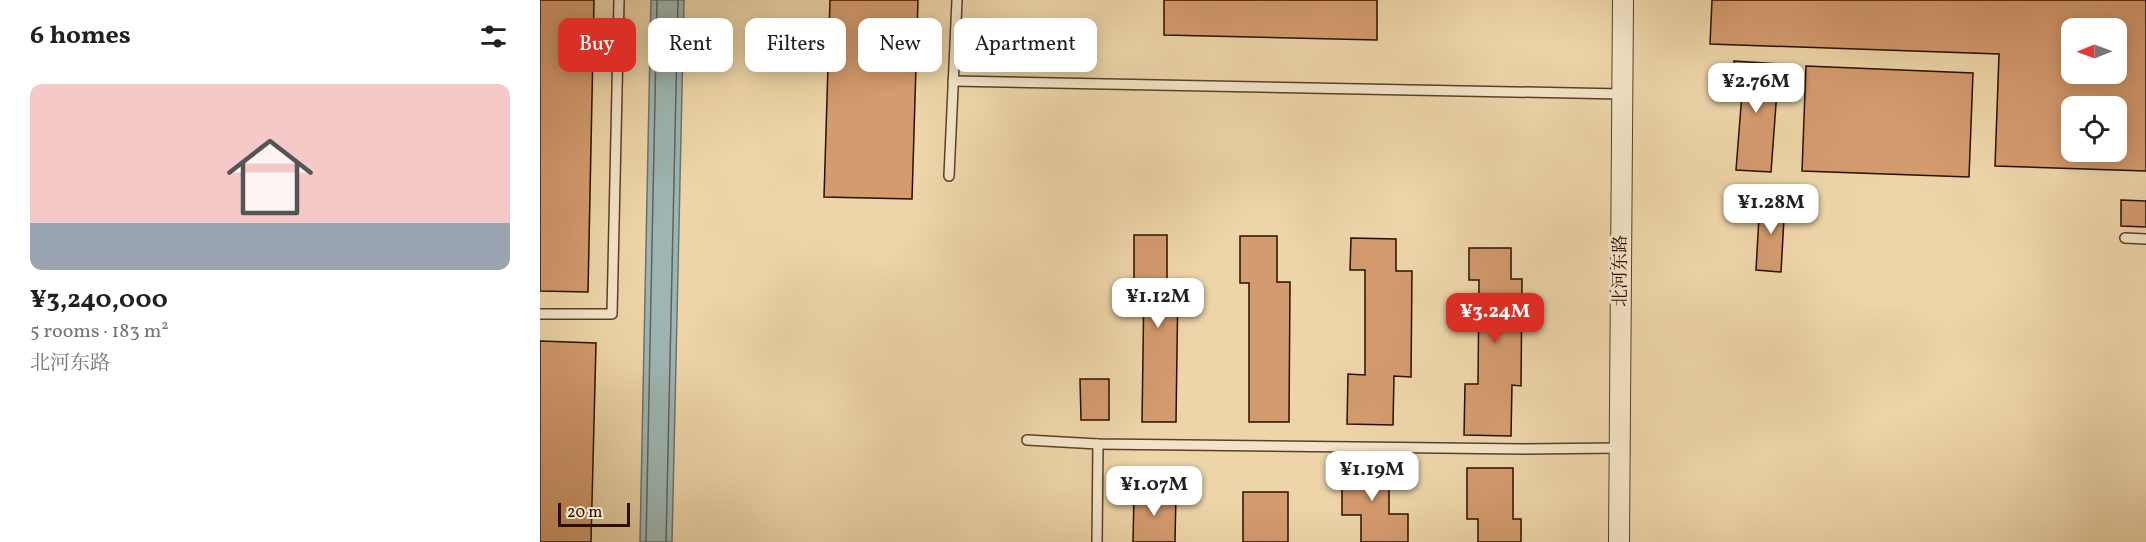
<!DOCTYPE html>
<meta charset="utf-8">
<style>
body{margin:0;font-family:Vollkorn,"Noto Serif SC",serif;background:#f6f6f6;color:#202124;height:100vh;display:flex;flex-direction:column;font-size:22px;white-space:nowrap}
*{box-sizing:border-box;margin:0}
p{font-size:20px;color:#757577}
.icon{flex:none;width:33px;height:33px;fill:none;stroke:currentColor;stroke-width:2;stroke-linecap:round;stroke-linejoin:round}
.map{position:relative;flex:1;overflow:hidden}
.side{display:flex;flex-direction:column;background:#fff;width:540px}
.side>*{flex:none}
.banner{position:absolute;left:18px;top:18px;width:570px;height:54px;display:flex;gap:12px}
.needle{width:39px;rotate:269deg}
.tools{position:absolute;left:1521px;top:18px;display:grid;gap:12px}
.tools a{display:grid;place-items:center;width:66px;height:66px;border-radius:12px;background:#fff;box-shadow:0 3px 15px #0003;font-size:30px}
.scale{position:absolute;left:18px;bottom:15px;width:72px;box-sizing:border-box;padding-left:6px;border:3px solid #280f00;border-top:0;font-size:16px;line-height:21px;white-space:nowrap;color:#280f00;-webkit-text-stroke:4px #f3e4c7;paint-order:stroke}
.price{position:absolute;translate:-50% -51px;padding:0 14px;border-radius:12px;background:#fff;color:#222;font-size:20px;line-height:39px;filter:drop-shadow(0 2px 3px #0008)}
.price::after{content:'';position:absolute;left:50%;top:36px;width:18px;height:14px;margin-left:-9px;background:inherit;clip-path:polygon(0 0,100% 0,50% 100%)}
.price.on{background:#d93025;color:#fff}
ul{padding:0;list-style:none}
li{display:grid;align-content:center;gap:12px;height:318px;padding:0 30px}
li+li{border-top:2px solid #e0e0e0}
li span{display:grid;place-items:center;height:186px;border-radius:12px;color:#555}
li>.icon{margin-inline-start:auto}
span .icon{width:108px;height:108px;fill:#fffc;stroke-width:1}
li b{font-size:26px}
h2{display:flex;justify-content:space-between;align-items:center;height:72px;padding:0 30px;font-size:26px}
.chip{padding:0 21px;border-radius:12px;background:#fff;box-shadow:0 3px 15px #0003;font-size:21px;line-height:54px}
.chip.on{background:#d93025;color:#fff}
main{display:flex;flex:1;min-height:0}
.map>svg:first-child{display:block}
.water{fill:#9db6b3;stroke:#6e736b;stroke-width:1.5}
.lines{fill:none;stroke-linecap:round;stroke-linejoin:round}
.shore{stroke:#62625a;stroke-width:1.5}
.building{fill:#d49b6e;stroke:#280f00;stroke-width:1.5;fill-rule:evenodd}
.service-casing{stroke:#59402a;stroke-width:12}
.minor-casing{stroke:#59402a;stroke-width:22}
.service{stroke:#f3e4c7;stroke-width:9}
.minor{stroke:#f3e4c7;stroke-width:20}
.labels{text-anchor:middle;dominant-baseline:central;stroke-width:6;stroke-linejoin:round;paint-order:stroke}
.street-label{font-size:18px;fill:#280f00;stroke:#f3e4c7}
</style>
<main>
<section class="side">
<h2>6 homes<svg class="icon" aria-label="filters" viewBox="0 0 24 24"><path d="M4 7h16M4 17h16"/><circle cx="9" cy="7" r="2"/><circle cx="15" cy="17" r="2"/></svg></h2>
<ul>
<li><span style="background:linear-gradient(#f6c9c9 75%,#9aa5b1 0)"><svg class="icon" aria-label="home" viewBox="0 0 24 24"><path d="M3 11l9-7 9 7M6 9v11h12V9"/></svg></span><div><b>¥3,240,000</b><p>5 rooms · 183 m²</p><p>北河东路</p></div></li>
</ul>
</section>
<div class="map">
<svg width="1606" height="542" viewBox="0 0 1606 542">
<rect width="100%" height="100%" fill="#edd5a9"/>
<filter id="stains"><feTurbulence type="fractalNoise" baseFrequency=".00333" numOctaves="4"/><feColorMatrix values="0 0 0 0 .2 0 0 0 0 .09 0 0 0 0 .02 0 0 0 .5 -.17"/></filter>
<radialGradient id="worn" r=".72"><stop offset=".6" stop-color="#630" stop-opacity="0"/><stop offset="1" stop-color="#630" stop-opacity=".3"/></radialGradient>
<!-- water -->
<path class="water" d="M111 0H144L132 542H100Z"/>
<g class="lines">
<!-- shore -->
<g class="shore">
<path d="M106 542 117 0"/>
<path d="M126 542 138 0"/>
</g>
</g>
<!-- building -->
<g class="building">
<path d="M0 0H54L48 292 0 291Z"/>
<path d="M290 0H378L372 199 284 197Z"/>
<path d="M624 0H837V40L624 35Z"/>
<path d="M1172 0H1606V171L1455 166 1459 54 1170 44ZM1532 28H1576V74H1532ZM1532 106H1576V152H1532Z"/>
<path d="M1194 61 1239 64 1231 172 1196 170 1202 93H1191Z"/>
<path d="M1266 66 1433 73 1429 177 1262 171Z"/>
<path d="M1220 199 1245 200 1241 272 1216 270Z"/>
<path d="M1581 200 1606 201V227L1581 226Z"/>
<path d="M594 235H627V282H638L636 422H602L604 283H594Z"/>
<path d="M700 236H737V282H750L749 422H709V283H700Z"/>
<path d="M811 238 856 239V271H872L871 377 854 376 853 425 807 424 808 374 825 375V270H810Z"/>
<path d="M929 248H971V279H982L981 386 972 385 971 436 924 435 925 384H938L939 280H929Z"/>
<path d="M0 341 56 343 51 542H0Z"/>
<path d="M540 379H569V420H541Z"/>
<path d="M802 462H849V514H868V542H821V515H802Z"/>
<path d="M927 468H973V519H981V542H938V519H927Z"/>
<rect x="703" y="492" width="45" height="50"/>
<path d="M594 493H636L635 542H593Z"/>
</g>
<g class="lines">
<!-- service casing -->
<g class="service-casing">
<g id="service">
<path d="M413 81 1082 94"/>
<path d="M409 176 417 0"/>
<path d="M1585 238 1606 239"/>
<path d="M0 314H72L79 0"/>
<path d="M487 440 558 444 984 449 1079 448"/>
<path d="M557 542 558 444"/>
</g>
</g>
<!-- minor casing -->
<g class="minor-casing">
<path id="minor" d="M1079 542 1083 0"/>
</g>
<!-- service -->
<use href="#service" class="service"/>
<!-- minor -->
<use href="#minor" class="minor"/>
</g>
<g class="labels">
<!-- street labels -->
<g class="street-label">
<text transform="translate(1081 271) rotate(-90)">北河东路</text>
</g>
</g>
<rect width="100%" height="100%" filter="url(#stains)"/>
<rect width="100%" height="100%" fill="url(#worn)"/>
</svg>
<div class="tools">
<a><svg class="needle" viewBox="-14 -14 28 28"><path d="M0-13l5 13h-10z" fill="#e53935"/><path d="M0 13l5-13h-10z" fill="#757577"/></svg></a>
<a><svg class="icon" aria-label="locate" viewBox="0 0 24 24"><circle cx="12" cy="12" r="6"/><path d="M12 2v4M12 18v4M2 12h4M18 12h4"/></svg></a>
</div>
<div class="scale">20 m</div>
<b class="price" style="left:1216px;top:114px">¥2.76M</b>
<b class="price" style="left:1231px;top:235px">¥1.28M</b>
<b class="price" style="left:618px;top:329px">¥1.12M</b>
<b class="price on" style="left:955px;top:344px">¥3.24M</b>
<b class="price" style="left:832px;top:502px">¥1.19M</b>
<b class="price" style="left:614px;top:517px">¥1.07M</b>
<div class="banner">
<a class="chip on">Buy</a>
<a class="chip">Rent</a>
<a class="chip">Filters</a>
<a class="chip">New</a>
<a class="chip">Apartment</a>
</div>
</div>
</main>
